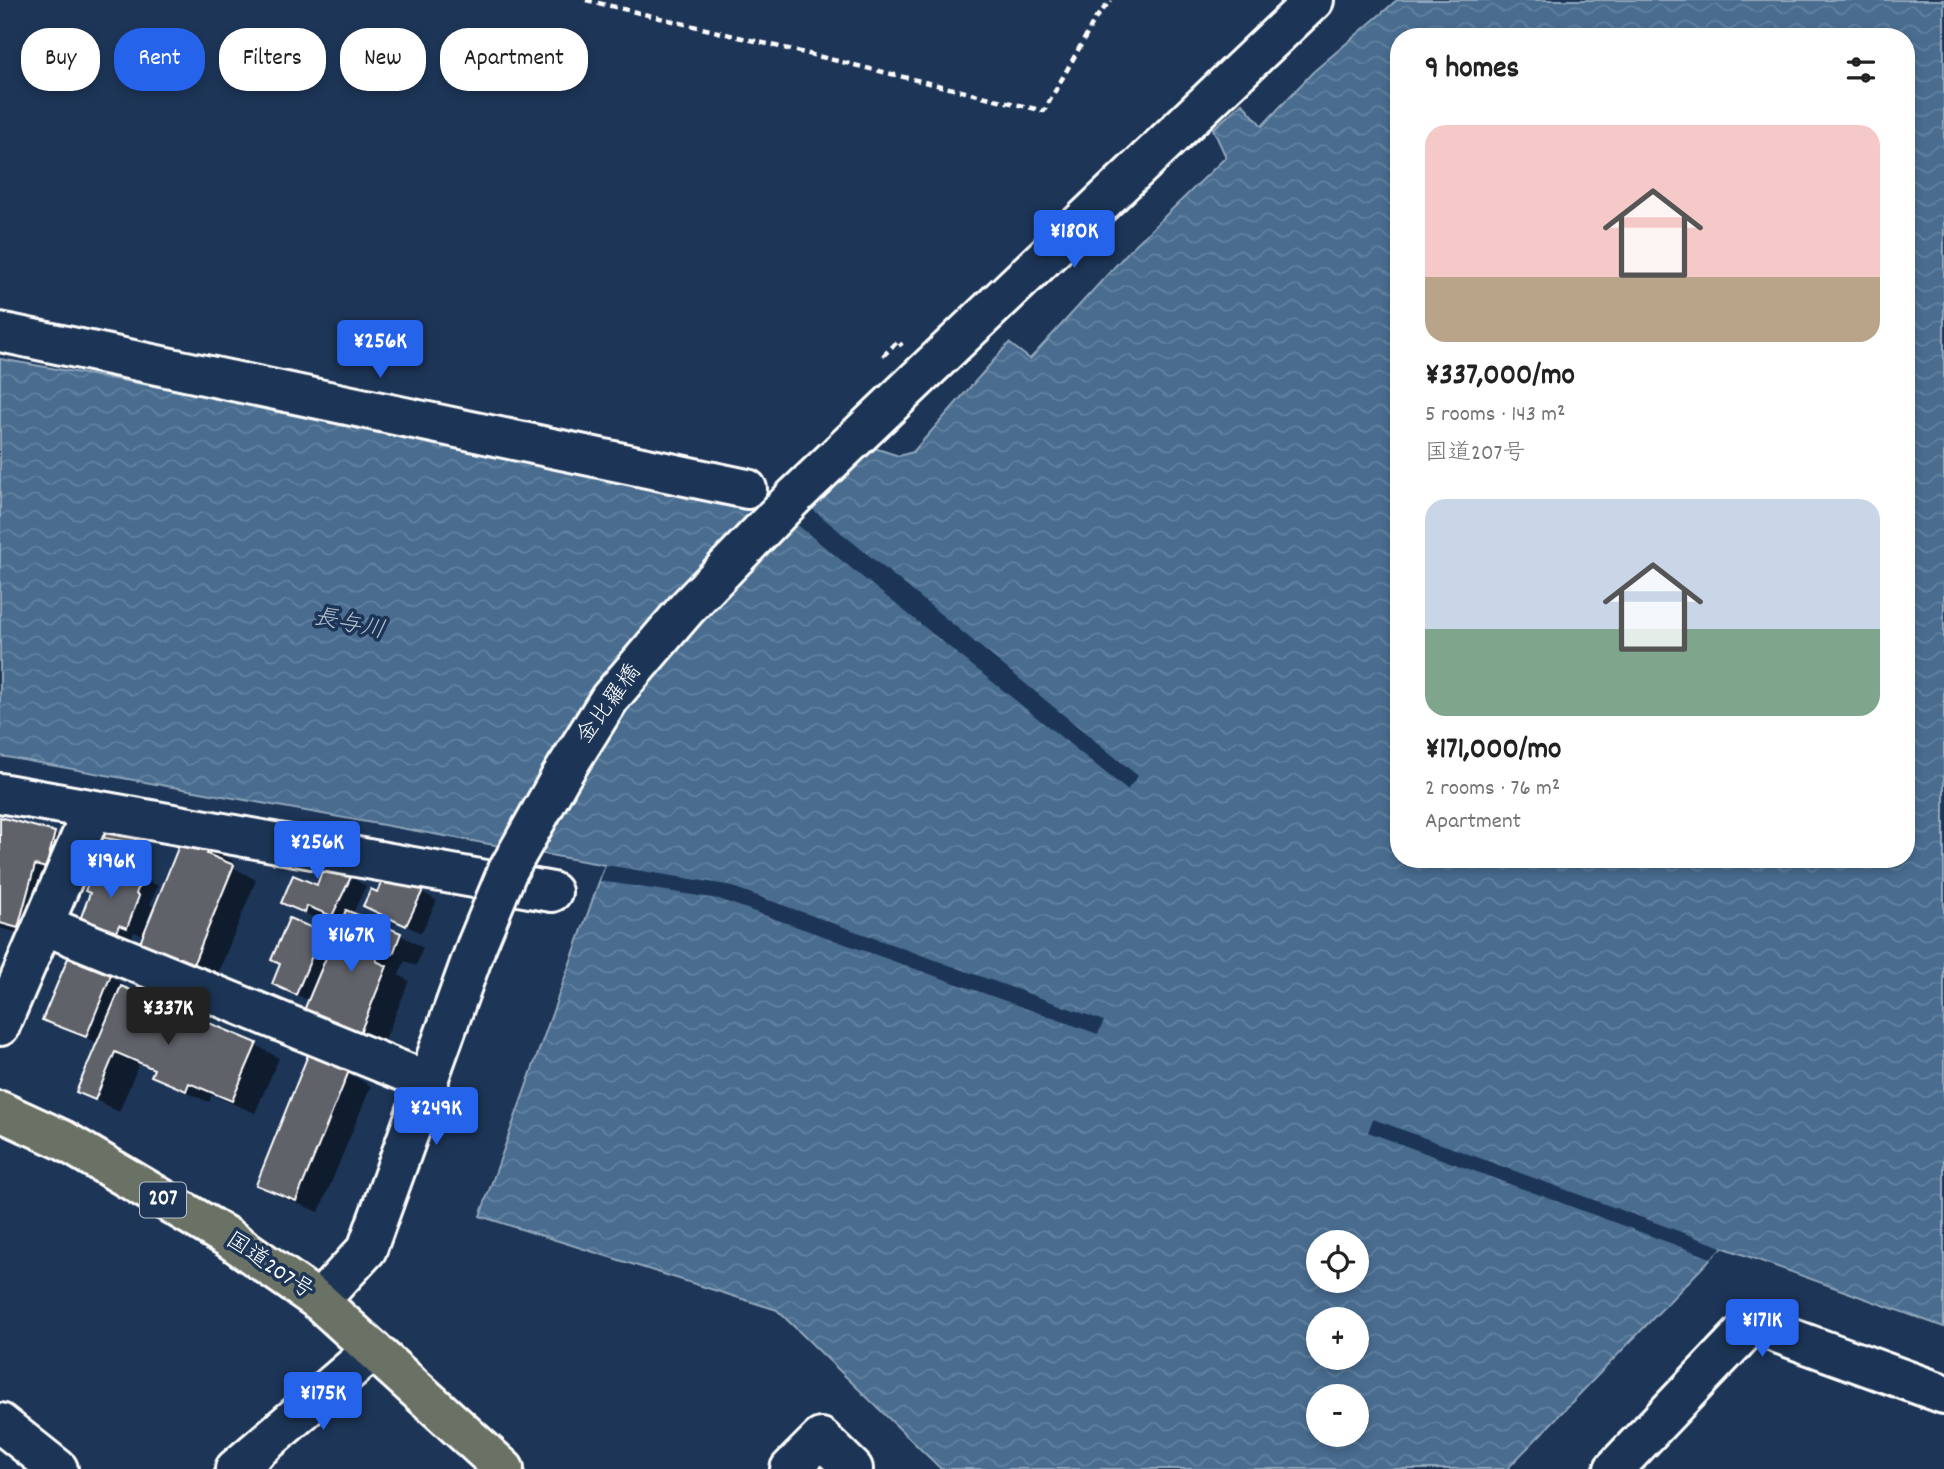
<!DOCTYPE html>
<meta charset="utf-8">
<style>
body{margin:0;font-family:Dekko,"Klee One",sans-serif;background:#f2f2f2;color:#222;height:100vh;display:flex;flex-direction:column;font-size:26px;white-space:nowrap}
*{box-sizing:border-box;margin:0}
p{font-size:23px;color:#767676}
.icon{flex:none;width:38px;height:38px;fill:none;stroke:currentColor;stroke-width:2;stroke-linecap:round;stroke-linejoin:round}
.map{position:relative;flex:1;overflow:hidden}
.drawer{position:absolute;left:1390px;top:28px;width:525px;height:840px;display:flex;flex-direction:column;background:#fff;border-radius:28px;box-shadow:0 4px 10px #0003}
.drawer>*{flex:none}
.guide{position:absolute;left:21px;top:28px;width:665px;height:63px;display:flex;gap:14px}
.fabs{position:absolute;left:1306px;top:1230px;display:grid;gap:14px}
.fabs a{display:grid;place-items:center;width:63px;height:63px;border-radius:50%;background:#fff;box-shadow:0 4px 10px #0003;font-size:35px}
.price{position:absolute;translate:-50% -60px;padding:0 16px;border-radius:7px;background:#2563eb;color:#fff;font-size:23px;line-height:46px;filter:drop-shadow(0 2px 4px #0008)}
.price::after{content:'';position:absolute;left:50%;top:42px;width:21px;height:16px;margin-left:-10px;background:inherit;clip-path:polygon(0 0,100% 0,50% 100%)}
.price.selected{background:#222;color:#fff}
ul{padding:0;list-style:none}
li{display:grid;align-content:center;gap:14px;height:371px;padding:0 35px}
li span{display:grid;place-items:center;height:217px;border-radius:21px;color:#555}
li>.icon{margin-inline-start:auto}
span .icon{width:126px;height:126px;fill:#fffc;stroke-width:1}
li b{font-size:30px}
h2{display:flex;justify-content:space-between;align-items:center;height:84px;padding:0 35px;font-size:30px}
.tag{padding:0 24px;border-radius:28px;background:#fff;box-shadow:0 4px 10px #0003;font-size:24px;line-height:63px}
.tag.selected{background:#2563eb;color:#fff}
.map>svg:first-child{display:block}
.water{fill:url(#water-waves);stroke:#91a7bc;stroke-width:2;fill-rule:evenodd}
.pier{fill:#1d3557}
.shadow{fill:#0007}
.building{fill:#61626b;stroke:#fff;stroke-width:2}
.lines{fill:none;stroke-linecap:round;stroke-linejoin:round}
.minor-casing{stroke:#fff;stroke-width:44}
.tertiary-casing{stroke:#fff;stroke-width:44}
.trunk-casing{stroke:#fff;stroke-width:44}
.path{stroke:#fff;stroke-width:4.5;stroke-dasharray:7 5;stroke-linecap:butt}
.minor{stroke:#1d3557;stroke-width:38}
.tertiary{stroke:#1d3557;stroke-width:38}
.trunk{stroke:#6b7165;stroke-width:38}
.tertiary-bridge-casing{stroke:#fff;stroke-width:44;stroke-linecap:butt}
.tertiary-bridge{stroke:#1d3557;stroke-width:38}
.labels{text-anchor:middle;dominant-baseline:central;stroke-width:7;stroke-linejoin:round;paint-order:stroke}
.shield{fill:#1d3557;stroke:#bbc2cd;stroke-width:2}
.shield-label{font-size:21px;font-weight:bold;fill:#fff}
.street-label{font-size:23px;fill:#fff;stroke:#1d3557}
.water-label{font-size:24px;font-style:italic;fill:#b6c4d2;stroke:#1d3557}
</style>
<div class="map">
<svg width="1944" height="1469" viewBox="0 0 1944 1469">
<defs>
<pattern id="water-waves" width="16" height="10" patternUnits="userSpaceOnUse" patternTransform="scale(1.75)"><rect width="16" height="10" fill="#486c8f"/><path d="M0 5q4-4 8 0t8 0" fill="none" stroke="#6382a0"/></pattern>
</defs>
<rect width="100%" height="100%" fill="#1d3557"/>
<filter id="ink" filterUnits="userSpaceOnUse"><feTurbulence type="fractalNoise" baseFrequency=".0143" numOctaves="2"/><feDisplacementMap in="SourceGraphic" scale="14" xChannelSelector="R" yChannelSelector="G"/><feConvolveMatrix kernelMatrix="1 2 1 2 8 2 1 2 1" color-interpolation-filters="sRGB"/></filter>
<g filter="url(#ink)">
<!-- water -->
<path class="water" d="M1397 0H1944V1327L1722 1247 1507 1469H941L777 1310 480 1216 605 865 0 756V359L580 461 795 523 868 446 899 456 913 452 1009 343 1030 359 1130 250 1226 157 1213 129 1242 103 1262 126 1313 72ZM1398 37H1906V859H1398ZM1318 1242H1356V1281H1318ZM1318 1320H1356V1358H1318ZM1318 1396H1356V1435H1318Z"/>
<!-- pier -->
<g class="pier">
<path d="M811 508 1138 776 1127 790 795 523Z"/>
<path d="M606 865 727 885 1104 1021 1098 1034 719 899 600 881Z"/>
<path d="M1373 1119 1722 1247 1711 1258 1368 1132Z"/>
</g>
<!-- shadow -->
<g class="shadow">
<path d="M0 819 55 834 78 847 41 939 0 928Z"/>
<path d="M144 832 142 846 113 841 106 837Z"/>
<path d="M210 848 233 861 231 866 256 880 215 981 145 936 134 932 129 946 96 933 104 879 110 865 142 877 158 886 150 904 156 908 195 851Z"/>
<path d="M351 877 366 886 352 915 401 935 423 948 416 966 405 961 399 975 409 981 381 1050 310 1001 274 984 282 965 290 920 335 942 343 921 323 913 320 920 283 903 318 887Z"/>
<path d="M422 892 437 901 421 933 365 905Z"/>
<path d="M110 976 125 985 124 989 256 1045 279 1058 255 1113 212 1095 209 1102 176 1088 153 1075 155 1071 139 1064 119 1112 78 1091 98 1043 60 1028 45 1019Z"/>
<path d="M348 1073 371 1086 319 1212 281 1197 258 1184Z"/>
</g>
<!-- building -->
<g class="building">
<path d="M0 817 55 832 46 868 35 865 18 928 0 923Z"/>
<path d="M107 822 138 827 135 843 104 838Z"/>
<path d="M198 841 210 846 207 854 234 865 191 970 138 948 180 843 194 849Z"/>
<path d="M109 863 143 875 136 894 139 896 127 928 119 925 114 938 78 925 90 893 85 891 92 873 103 877Z"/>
<path d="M328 866 352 875 332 916 307 906 305 913 281 903 293 875 317 885 322 871 325 872Z"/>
<path d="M386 873 423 890 406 926 363 906 371 889 377 892Z"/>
<path d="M346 910 401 933 393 954 381 949 376 961 387 966 358 1038 302 1015Z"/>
<path d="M289 918 322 932 296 995 272 984 280 964 271 960Z"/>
<path d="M68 958 111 975 86 1037 42 1020Z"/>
<path d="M121 986 257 1043 232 1101 189 1083 186 1091 151 1076 154 1069 115 1052 95 1100 76 1092Z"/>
<path d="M308 1055 349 1071 296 1201 256 1185Z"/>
</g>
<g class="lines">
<!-- minor casing -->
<g class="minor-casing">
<g id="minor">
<path d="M0 332 747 489"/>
<path d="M0 793 552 892"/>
<path d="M44 925 429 1082"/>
<path d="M0 1026 92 811"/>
<path d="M0 1423 58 1469"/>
<path d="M235 1469 373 1350"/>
<path d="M790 1469 821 1438 853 1469"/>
<path d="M1614 1469 1752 1324 1944 1394"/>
</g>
</g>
<!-- tertiary casing -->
<g class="tertiary-casing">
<g id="tertiary">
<path d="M794 497 1314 0"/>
<path d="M319 1301 367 1249 476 947"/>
</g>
</g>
<!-- trunk casing -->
<g class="trunk-casing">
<path id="trunk" d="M0 1111 63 1140 227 1237 319 1301 504 1469"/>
</g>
<!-- path -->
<g class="path">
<path d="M586 0 1044 111 1096 18 1111 0"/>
<path d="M883 356 898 341 902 346"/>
</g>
<!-- minor -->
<use href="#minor" class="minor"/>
<!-- tertiary -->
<use href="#tertiary" class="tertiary"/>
<!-- trunk -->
<use href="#trunk" class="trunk"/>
<!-- tertiary-bridge casing -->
<g class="tertiary-bridge-casing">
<path id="tertiary-bridge" d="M476 947 507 872 560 778 610 698 687 608 794 497"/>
</g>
<!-- tertiary-bridge -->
<use href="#tertiary-bridge" class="tertiary-bridge"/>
</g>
</g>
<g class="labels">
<!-- shield labels -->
<rect class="shield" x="140" y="1182.5" width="46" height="35" rx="5"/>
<g class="shield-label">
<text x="163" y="1200">207</text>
</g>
<!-- street labels -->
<g class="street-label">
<text transform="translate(610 705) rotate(-54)">金比羅橋</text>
<text transform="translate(269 1267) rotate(34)">国道207号</text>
</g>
<!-- water labels -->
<g class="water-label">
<text transform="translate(349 625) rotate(12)">長与川</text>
</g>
</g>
</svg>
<div class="fabs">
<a><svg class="icon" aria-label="locate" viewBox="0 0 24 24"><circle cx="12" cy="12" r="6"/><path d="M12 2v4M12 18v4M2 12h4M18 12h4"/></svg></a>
<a>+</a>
<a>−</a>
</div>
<b class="price" style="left:1074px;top:270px">¥180K</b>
<b class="price" style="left:380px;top:380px">¥256K</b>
<b class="price" style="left:317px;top:881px">¥256K</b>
<b class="price" style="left:111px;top:900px">¥196K</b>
<b class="price" style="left:351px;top:974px">¥167K</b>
<b class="price selected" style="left:168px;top:1047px">¥337K</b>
<b class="price" style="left:436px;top:1147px">¥249K</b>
<b class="price" style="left:1762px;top:1359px">¥171K</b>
<b class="price" style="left:323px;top:1432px">¥175K</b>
<div class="guide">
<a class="tag">Buy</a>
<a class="tag selected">Rent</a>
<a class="tag">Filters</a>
<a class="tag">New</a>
<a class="tag">Apartment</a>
</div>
<section class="drawer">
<h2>9 homes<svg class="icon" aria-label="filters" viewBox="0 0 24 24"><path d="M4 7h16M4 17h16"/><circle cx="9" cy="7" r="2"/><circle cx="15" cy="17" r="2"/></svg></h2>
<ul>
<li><span style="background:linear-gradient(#f6c9c9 70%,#b9a48a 0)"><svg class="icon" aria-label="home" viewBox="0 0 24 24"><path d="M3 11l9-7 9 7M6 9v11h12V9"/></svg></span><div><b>¥337,000/mo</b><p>5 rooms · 143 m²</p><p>国道207号</p></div></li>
<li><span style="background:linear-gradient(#c9d6e8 60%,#7fa58c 0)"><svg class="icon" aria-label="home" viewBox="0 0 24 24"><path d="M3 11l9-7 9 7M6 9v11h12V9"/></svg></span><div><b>¥171,000/mo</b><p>2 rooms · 76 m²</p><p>Apartment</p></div></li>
</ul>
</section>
</div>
